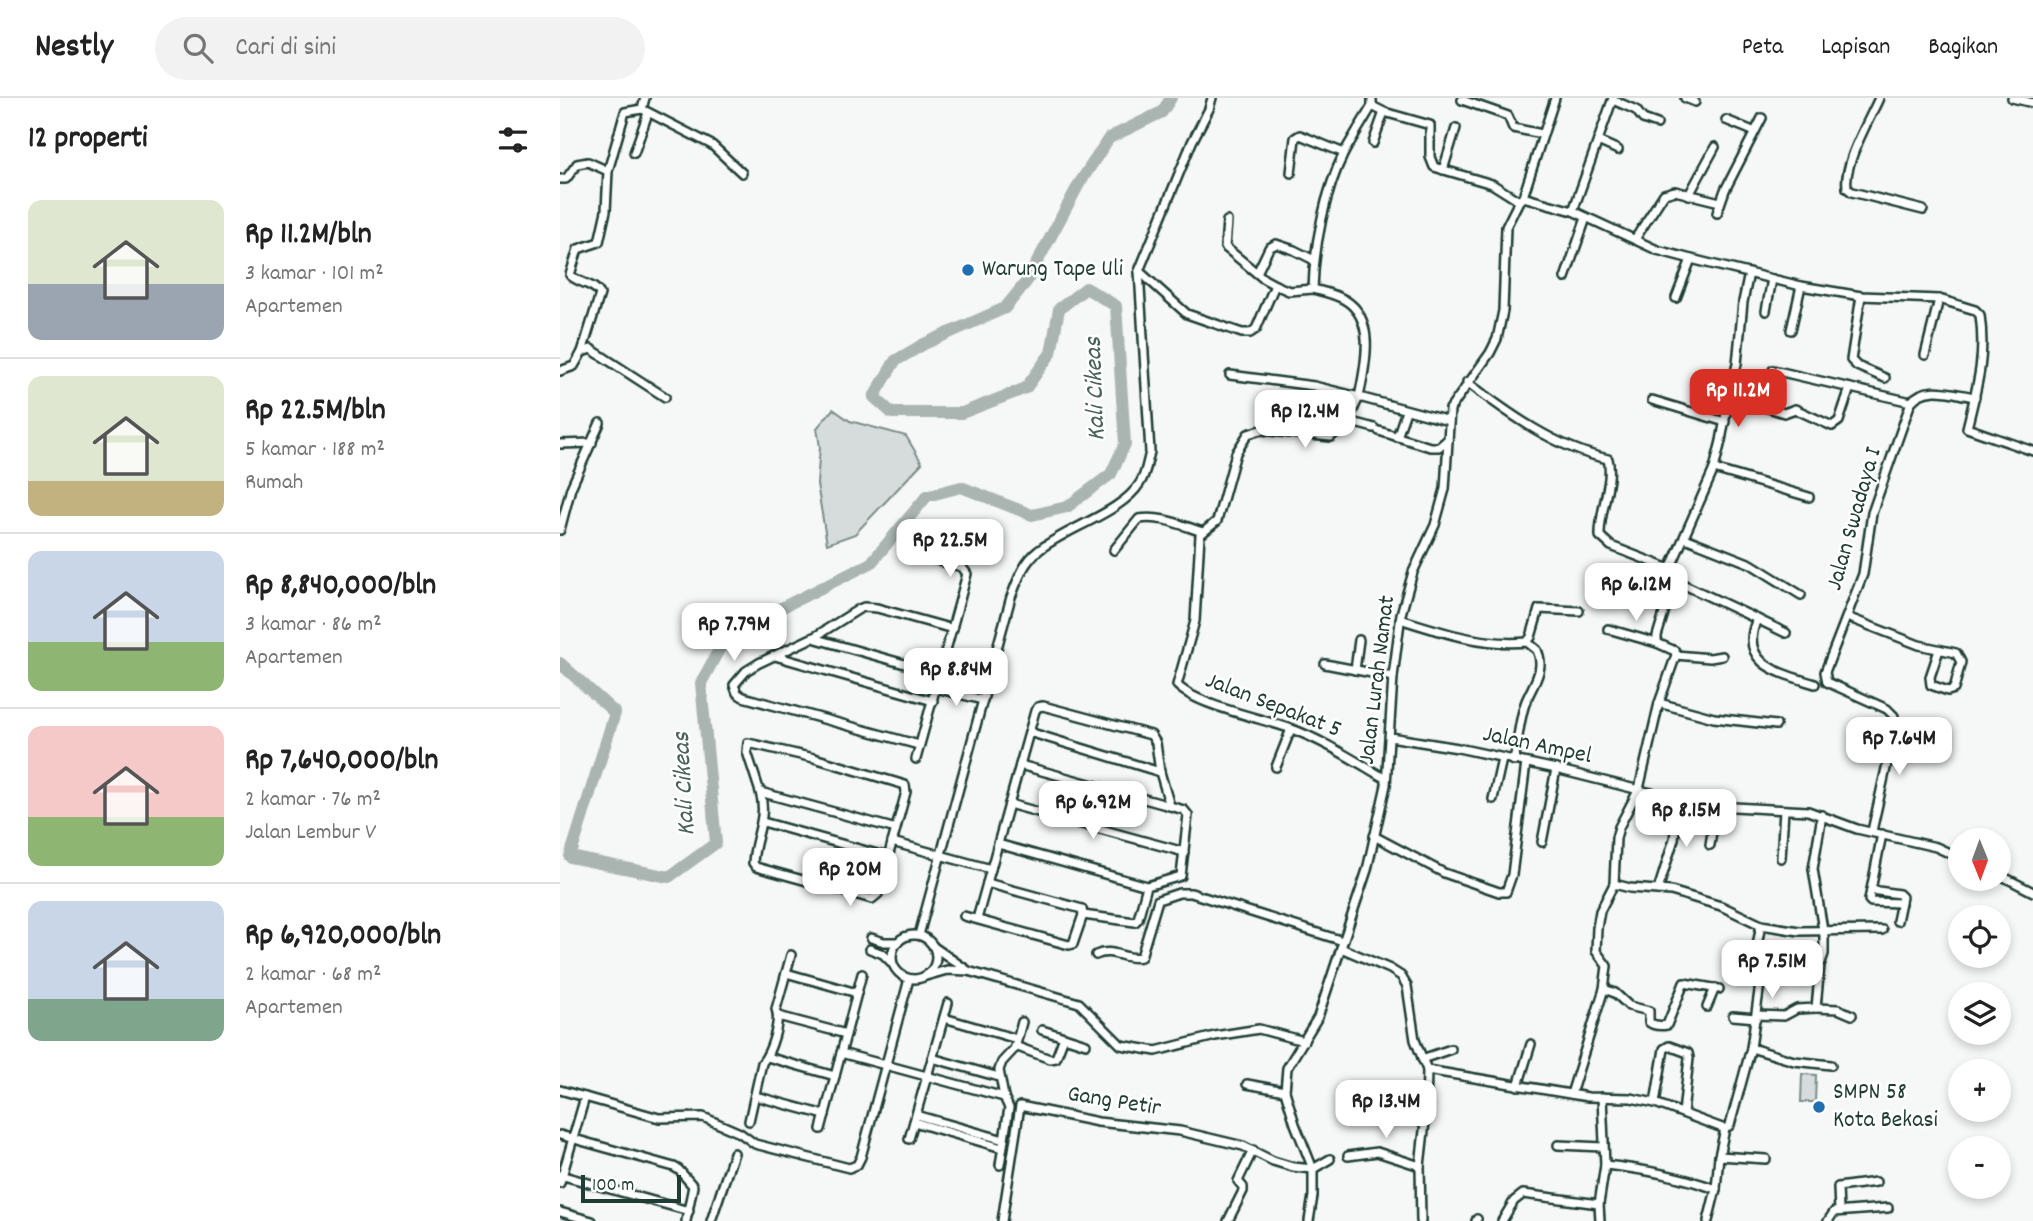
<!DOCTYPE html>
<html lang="id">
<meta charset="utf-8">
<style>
body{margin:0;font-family:Dekko,sans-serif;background:#f2f2f2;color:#222;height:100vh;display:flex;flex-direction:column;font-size:26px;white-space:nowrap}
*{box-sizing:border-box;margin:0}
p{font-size:23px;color:#767676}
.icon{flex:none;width:38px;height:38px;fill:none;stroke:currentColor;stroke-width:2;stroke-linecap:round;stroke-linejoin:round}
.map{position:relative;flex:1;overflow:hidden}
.sheet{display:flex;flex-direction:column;background:#fff;width:560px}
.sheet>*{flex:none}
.needle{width:46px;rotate:179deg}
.controls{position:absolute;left:1388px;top:730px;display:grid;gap:14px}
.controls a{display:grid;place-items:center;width:63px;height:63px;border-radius:50%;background:#fff;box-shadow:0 4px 10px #0003;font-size:35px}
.scale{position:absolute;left:21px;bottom:18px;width:100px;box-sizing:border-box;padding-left:7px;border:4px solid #1f3d34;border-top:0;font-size:19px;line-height:24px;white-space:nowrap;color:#1f3d34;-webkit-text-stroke:5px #fff;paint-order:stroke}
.price{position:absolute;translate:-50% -60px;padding:0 16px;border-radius:14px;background:#fff;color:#222;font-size:23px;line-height:46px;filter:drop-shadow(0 2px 4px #0008)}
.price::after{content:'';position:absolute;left:50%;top:42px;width:21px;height:16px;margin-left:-10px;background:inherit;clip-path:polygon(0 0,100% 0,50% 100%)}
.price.active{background:#d93025;color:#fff}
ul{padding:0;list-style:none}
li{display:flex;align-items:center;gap:21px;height:175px;padding:0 28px}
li+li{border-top:2px solid #e0e0e0}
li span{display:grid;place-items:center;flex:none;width:196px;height:140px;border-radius:14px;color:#555}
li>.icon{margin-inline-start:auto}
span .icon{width:84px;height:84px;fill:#fffc;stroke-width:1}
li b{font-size:30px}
h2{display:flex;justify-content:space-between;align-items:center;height:84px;padding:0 28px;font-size:30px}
header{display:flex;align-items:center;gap:42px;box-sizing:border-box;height:98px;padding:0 35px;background:#fff;border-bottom:2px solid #e0e0e0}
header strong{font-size:33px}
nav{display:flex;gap:38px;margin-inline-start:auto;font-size:24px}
.search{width:490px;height:63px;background:#f2f2f2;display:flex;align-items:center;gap:18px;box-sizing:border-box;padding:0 24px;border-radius:38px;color:#767676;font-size:26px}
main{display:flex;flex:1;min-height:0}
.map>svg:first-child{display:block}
.green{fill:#d6dcdb;stroke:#7a8c88;stroke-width:2}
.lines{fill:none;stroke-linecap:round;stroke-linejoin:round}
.river{stroke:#aab5b1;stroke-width:12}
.street-casing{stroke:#1f3d34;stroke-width:12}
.street{stroke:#fff;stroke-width:7}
.poi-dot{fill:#1f6fb2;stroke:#fff;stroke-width:2.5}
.labels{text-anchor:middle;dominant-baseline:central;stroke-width:5;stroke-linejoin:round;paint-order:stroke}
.poi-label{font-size:24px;fill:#1f3d34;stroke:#fff;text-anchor:start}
.street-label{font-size:24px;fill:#1f3d34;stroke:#fff}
.water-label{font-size:26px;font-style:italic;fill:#49615a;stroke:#fff}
</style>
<header>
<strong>Nestly</strong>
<div class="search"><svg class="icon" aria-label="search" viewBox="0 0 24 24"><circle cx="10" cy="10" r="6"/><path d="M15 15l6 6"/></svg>Cari di sini</div>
<nav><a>Peta</a><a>Lapisan</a><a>Bagikan</a></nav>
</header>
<main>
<section class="sheet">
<h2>12 properti<svg class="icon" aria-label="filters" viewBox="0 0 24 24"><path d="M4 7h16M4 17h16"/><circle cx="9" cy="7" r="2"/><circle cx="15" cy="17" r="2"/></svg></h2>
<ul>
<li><span style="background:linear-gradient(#dfe7d0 60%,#9aa5b1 0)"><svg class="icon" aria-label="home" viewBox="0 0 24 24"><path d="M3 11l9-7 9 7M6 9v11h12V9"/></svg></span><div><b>Rp 11.2M/bln</b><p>3 kamar · 101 m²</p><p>Apartemen</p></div></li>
<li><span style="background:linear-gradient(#dfe7d0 75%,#c2b280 0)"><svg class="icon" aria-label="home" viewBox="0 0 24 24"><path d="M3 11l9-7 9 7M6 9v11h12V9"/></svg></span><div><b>Rp 22.5M/bln</b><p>5 kamar · 188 m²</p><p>Rumah</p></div></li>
<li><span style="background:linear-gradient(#c9d6e8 65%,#8fb573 0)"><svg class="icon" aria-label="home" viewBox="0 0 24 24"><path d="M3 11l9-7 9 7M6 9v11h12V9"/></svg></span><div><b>Rp 8,840,000/bln</b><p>3 kamar · 86 m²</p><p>Apartemen</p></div></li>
<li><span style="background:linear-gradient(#f6c9c9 65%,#8fb573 0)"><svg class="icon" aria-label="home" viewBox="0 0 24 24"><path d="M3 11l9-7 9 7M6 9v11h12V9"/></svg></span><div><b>Rp 7,640,000/bln</b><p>2 kamar · 76 m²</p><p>Jalan Lembur V</p></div></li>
<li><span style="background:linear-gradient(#c9d6e8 70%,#7fa58c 0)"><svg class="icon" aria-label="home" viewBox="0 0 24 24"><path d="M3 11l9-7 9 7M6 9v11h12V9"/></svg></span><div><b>Rp 6,920,000/bln</b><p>2 kamar · 68 m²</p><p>Apartemen</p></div></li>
</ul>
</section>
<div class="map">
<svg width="1473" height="1123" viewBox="0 0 1473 1123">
<rect width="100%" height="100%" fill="#f6f7f7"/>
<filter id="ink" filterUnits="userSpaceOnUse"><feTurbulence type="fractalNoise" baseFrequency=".0143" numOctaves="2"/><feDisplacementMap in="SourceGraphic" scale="14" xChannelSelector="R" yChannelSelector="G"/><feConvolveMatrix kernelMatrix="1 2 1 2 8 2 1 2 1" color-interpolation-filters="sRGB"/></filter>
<g filter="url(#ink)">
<!-- green -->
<g class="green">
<path d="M273 311 290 323 346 338 362 365 295 436 267 446 257 386 260 349 257 330Z"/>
<path d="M1242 976 1256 977 1255 1004H1241Z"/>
</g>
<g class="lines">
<!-- river -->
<path class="river" d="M0 565 55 615 10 759 109 779 156 745 141 585 163 544 205 518 311 465 367 398 401 389 472 417 507 409 551 376 565 346 556 208 526 190 499 211 491 255 466 290 402 315H332L314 299 335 263 364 246 445 210 467 183 519 86 549 40 602 14 611 0"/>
<!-- street casing -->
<g class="street-casing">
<g id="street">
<path d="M1125 0 1135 4"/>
<path d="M1319 0C1309 23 1283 66 1287 90L1292 94 1363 112"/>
<path d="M1452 0 1473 5"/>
<path d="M902 2 948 18 953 30 982 36"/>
<path d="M1053 2 1076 12 1083 21 1097 26"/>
<path d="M812 8 824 14 870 27V59L874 69 932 86 959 103"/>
<path d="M82 11 152 47 182 75"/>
<path d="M1166 22 1193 33"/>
<path d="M1038 43 1058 52"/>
<path d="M813 45 824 14"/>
<path d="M74 55 88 15"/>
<path d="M883 72 896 30"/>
<path d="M731 75 735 40 740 37 784 55"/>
<path d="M0 81H6L17 66 28 64 48 73"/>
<path d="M1129 97 1155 49"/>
<path d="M963 99 995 0"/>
<path d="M1013 113 1053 0"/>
<path d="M1157 115 1165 92 1202 20"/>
<path d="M667 123 665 149 704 181 715 187"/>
<path d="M1075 141 1104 96 1115 93 1160 104"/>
<path d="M579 173 627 216 682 235H690L696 231 715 187 729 193 753 191"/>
<path d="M697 175 709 150 716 146 734 152 754 162"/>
<path d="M1005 180 1026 120"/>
<path d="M1301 198 1291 262 1297 268 1325 280"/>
<path d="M1116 200 1131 161"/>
<path d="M1206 213 1212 181"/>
<path d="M1231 232 1241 188"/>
<path d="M22 254 40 196C34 185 19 186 10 177L18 151 39 144 46 113 48 73 65 14 82 11 85 0"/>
<path d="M1365 257 1379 201"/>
<path d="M1213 272 1351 304"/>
<path d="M0 273 14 268 22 254 31 251 105 299"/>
<path d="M670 277 754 288 799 299C805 269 817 221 785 202 775 196 764 194 753 191 754 148 765 93 784 55 793 39 803 23 812 8V0"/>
<path d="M907 284C949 316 996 350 1048 361 1054 383 1039 413 1040 438L1051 448 1110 471 1114 482 1097 538V545L1115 553 1116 557 1099 605 1079 691 1059 729 1056 740 1054 786 1040 813 1037 830 1036 853 1047 868 1044 891 1011 996"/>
<path d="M1169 298 1224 315 1235 311 1272 328 1279 323 1290 290"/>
<path d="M1092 302 1165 324"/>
<path d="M788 323 814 330"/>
<path d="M819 333 870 349H879L888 341"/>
<path d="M837 339 845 316"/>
<path d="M0 346 32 345"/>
<path d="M1154 371 1249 399"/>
<path d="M0 432 11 390 40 325"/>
<path d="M1125 440 1191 466 1241 497"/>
<path d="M554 452 579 421C601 417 623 428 643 434"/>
<path d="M1110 471 1154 371 1161 343 1169 298 1177 266 1183 204 1189 175"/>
<path d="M1114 482 1197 521C1177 567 1221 575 1255 586"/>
<path d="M1287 519 1359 547 1396 555 1401 564 1394 591 1388 593 1371 587 1370 579 1379 552"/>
<path d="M840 521C881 534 922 548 967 544L971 539 979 511 1019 513"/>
<path d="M1197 521 1226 535"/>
<path d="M1048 531 1097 545"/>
<path d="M253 540 380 576"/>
<path d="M1116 557 1150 560 1162 558"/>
<path d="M215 558 373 603"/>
<path d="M765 566 833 579"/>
<path d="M795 572 799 542"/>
<path d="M376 590 423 602"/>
<path d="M1099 605 1154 620 1216 627"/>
<path d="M469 634 600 674"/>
<path d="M830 639 898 650 996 671 1119 702 1156 708 1248 713 1297 731 1376 749 1400 760"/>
<path d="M359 647 183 599 177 595 174 587 186 573 199 565 256 538 299 511 304 509 317 510 393 531"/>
<path d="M356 661 407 476 402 469 369 460"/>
<path d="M954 663C958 644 959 621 966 603 973 586 986 571 977 552L967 544"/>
<path d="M460 667 610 708"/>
<path d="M716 669 731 631"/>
<path d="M826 681C795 663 763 642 729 630 700 620 636 607 617 587L635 523 640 437 657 423 676 355 688 336 701 332 771 339 788 323 799 299 889 323"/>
<path d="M200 694 187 654 188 645 254 660 345 687 346 694 318 796 312 801 196 769 193 765C194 740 208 720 200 694L336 731"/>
<path d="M933 701 942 661"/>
<path d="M449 706 624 754"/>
<path d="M203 724 328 759"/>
<path d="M1312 733 1333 639 1334 618 1327 611 1267 584 1265 574 1303 476 1312 415 1351 304C1366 285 1393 296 1415 299"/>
<path d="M1322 736 1311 792 1339 796 1342 799 1337 823"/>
<path d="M814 738 884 775 939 794H946L952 777 966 665"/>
<path d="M332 744 431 771"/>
<path d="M982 744 996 671"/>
<path d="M1150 747 1156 708"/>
<path d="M1221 760 1224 712"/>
<path d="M1438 776 1473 794"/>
<path d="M1054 786 1070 790 1111 793 1161 808 1201 827 1239 833 1322 832"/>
<path d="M1098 792 1114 741 1119 702"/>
<path d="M1311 792 1309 802 1311 804 1341 805"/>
<path d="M523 817 575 824 578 821 587 788"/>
<path d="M404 818 509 847 513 846 523 817 522 811 427 785"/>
<path d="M417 821 475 613 478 609 483 608 591 637 596 645 600 674 610 708 624 712 628 717 621 778 587 788 438 746"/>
<circle cx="354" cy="859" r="22"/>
<path d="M359 837 451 499C458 482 463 465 478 453 505 430 562 415 580 385 586 376 587 365 590 354L579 173 632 44 649 11 652 0"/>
<path d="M311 840 324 844H338"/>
<path d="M374 849 407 872"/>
<path d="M781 850 830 871 841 878 847 888 855 942 867 972 1028 999 1071 1000 1095 1005 1165 1031"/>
<path d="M310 851 323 856 332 865"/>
<path d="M536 857C552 849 565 863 581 859L598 802 619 795H631L783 843"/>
<path d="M226 875 297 895"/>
<path d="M366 878 387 872 408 873 519 905 561 947 596 953 655 938 699 931 744 943"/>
<path d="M1044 891 1055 895 1069 908 1089 913V924C1094 928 1101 928 1107 927L1124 885 1159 891"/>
<path d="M1147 909 1155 890"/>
<path d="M1256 910 1278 911 1292 917"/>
<path d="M1196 917 1224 918 1237 911 1256 910 1260 867 1264 856V838L1253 771 1262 717"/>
<path d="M218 918 286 936"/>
<path d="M1173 918 1196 920"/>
<path d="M384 920 457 941"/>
<path d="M482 932 526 946"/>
<path d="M455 948 490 961 496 960 504 939"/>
<path d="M1191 950 1234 963 1271 967"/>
<path d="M281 955 444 999"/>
<path d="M207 959 275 978"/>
<path d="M372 960 439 979"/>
<path d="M862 961 891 951"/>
<path d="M687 986 725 993"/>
<path d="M958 988 971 946"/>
<path d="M0 992 99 1020 143 1019 180 1035 195 1046 289 1070 297 1067 301 1059 349 881"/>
<path d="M195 998 265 1017"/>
<path d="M1095 1005 1104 951 1109 948 1128 955 1129 960 1123 1015"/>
<path d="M819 1016 823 1009 827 1007 866 1015"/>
<path d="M356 1017 444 1042"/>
<path d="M189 1023 202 965C211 954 221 924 216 911L231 857"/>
<path d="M354 1024 442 1050"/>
<path d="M261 1031 302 876"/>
<path d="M0 1037 114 1069 119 1072 133 1088 126 1123"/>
<path d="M349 1041 388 905"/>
<path d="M998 1047 1043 1049"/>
<path d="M788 1058 817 1054 860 1068"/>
<path d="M1159 1058 1206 1061"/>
<path d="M440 1067 449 1010 444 999 439 972 442 964 455 950 462 924"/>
<path d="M1045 1067C1084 1071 1119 1078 1156 1091"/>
<path d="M0 1077 129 1113"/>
<path d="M0 1085 25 999"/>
<path d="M1279 1113 1278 1089 1316 1084"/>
<path d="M0 1114 32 1123"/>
<path d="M151 1123 174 1055"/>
<path d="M442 1123 460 1008 538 1024 620 1033 683 1048 713 1063 733 1069 753 1071 770 1061"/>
<path d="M668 1123 683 1093V1089L678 1083 693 1052"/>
<path d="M749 1123 753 1098V1071L735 1026 725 993 727 970 758 919 807 772 826 687 833 579 841 516 853 474 875 427 885 391 890 311 930 255 937 241 943 213 946 129 959 103 963 99 1013 113 1097 152 1131 161 1241 188 1301 198 1379 201 1415 212 1420 217C1426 260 1417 289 1407 330L1473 353"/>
<path d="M861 1123 860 1068 866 1015 867 972"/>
<path d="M916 1123 917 1121"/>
<path d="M942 1123 954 1103 963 1096 1039 1106"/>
<path d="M1040 1123 1039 1106 1045 1067 1042 999"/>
<path d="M1148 1123 1156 1091 1159 1058 1165 1031 1170 1027 1191 950 1200 886 1190 882 1201 827"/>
<path d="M1268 1123 1274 1114 1328 1110"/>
</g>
</g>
<!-- street -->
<use href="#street" class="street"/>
</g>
</g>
<!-- markers -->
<g class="poi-dot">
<circle cx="408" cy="172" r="7"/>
<circle cx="1259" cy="1009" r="7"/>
</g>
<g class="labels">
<!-- poi labels -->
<g class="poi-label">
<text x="422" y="172">Warung Tape Uli</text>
<text x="1273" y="995">SMPN 58<tspan x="1273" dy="28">Kota Bekasi</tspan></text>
</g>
<!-- street labels -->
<g class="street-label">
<text transform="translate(1295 421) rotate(-74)">Jalan Swadaya I</text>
<text transform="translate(818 582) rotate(-83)">Jalan Lurah Namat</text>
<text transform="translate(713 608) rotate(21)">Jalan Sepakat 5</text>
<text transform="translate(977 648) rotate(12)">Jalan Ampel</text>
<text transform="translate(554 1004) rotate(9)">Gang Petir</text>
</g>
<!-- water labels -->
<g class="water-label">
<text transform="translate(536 291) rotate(-92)">Kali Cikeas</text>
<text transform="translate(125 686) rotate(-93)">Kali Cikeas</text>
</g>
</g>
</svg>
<div class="controls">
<a><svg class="needle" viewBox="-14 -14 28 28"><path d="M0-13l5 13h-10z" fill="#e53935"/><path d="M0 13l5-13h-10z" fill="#767676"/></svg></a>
<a><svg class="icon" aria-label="locate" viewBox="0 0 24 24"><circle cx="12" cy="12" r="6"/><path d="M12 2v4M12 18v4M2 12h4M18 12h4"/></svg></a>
<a><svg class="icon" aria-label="layers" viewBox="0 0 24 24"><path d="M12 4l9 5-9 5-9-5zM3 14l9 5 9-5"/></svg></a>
<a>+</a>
<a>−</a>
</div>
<div class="scale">100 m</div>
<b class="price active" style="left:1178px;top:331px">Rp 11.2M</b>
<b class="price" style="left:745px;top:352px">Rp 12.4M</b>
<b class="price" style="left:390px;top:481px">Rp 22.5M</b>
<b class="price" style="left:1076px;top:525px">Rp 6.12M</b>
<b class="price" style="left:174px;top:565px">Rp 7.79M</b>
<b class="price" style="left:396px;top:610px">Rp 8.84M</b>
<b class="price" style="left:1339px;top:679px">Rp 7.64M</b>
<b class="price" style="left:533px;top:743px">Rp 6.92M</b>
<b class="price" style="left:1126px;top:751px">Rp 8.15M</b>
<b class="price" style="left:290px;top:810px">Rp 20M</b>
<b class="price" style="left:1212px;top:902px">Rp 7.51M</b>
<b class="price" style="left:826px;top:1042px">Rp 13.4M</b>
</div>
</main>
